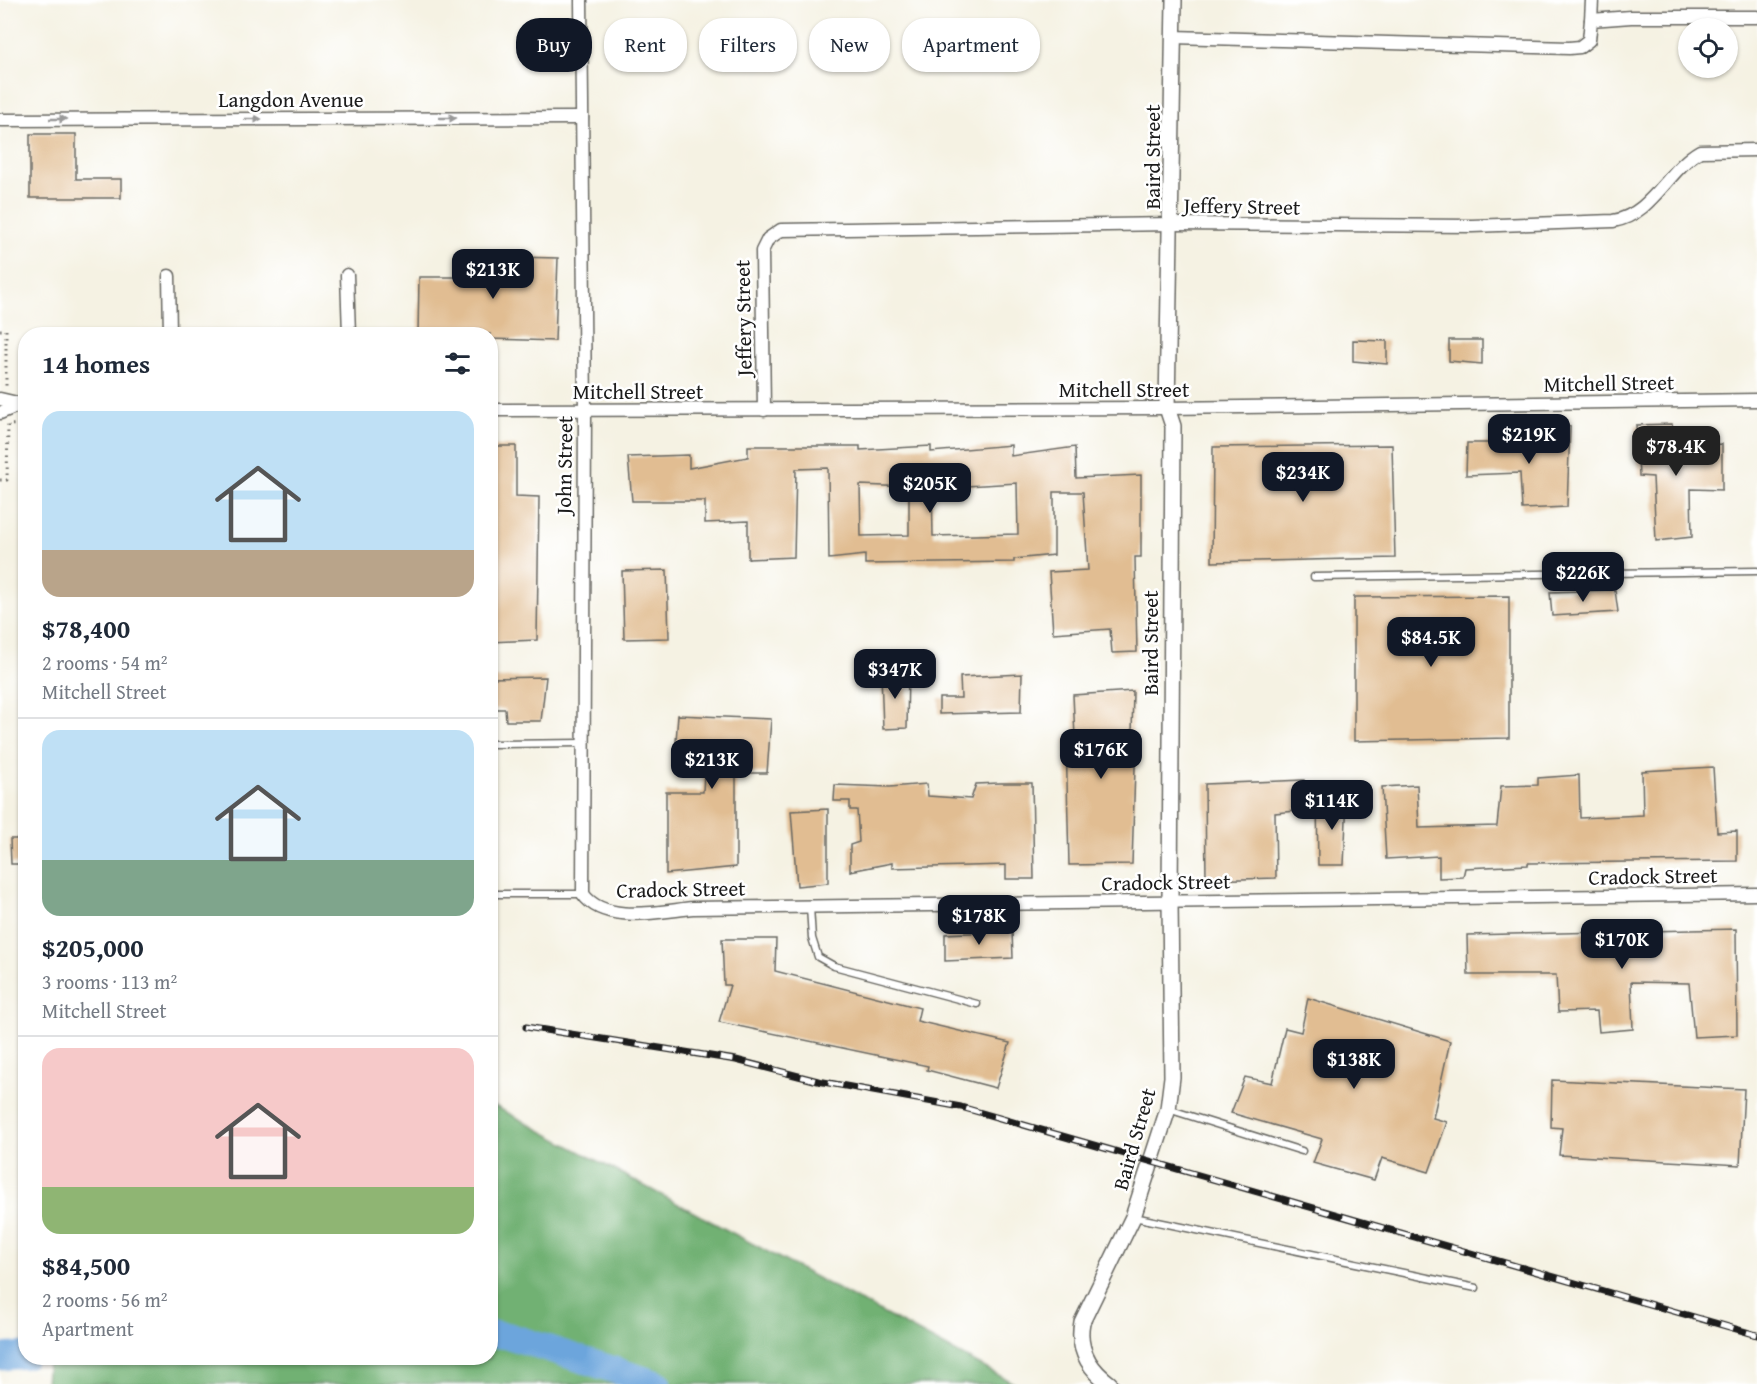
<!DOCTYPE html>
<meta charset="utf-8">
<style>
body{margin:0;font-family:"Gentium Book Plus",serif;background:#f2f2f3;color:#1f2937;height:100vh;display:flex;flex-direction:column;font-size:22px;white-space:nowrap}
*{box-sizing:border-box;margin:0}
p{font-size:20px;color:#747a83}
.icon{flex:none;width:33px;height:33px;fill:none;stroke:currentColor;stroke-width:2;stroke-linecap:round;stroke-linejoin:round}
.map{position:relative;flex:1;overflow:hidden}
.drawer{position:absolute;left:18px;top:327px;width:480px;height:1038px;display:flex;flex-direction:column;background:#fff;border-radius:24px;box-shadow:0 2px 4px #0004}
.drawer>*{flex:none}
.banner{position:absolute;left:516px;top:18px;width:570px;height:54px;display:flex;gap:12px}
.buttons{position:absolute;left:1678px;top:18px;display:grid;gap:12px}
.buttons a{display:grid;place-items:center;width:60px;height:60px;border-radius:50%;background:#fff;box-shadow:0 2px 4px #0004;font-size:30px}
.price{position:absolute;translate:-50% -51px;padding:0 14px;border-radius:12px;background:#111827;color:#fff;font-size:20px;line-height:39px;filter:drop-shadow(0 2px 3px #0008)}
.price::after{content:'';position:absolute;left:50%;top:36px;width:18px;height:14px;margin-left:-9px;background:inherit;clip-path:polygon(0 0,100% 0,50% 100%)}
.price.active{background:#222;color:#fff}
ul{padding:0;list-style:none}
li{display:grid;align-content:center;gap:12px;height:318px;padding:0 24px}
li+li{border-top:2px solid #e0e1e3}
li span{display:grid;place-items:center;height:186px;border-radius:18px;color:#555}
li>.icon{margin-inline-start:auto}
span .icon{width:108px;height:108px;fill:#fffc;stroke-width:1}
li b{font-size:26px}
h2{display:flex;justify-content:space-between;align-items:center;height:72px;padding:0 24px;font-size:26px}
.pill{padding:0 21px;border-radius:24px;background:#fff;box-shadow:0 2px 4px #0004;font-size:21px;line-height:54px}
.pill.active{background:#111827;color:#fff}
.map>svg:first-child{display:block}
.forest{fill:#71b173;stroke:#466648;stroke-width:1.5}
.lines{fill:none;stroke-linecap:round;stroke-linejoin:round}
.river{stroke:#6ca5dc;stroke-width:27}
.building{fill:#e1bd92;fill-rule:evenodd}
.service-casing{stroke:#686762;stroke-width:9}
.minor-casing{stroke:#686762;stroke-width:15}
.tertiary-casing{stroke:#686762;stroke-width:18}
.path{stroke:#686762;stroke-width:3;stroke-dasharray:1.5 4.5;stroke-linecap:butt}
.service{stroke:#fff;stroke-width:6}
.minor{stroke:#fff;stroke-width:12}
.tertiary{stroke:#fff;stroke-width:15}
.rail-casing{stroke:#1c1c1c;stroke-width:7}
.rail{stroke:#fff;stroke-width:4.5;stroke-dasharray:14;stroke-linecap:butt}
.oneway{fill:#999}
.labels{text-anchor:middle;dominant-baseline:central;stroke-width:5;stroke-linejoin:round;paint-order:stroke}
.street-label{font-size:21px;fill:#1c1c1c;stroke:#fff}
</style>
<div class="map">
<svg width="1757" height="1384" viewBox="0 0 1757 1384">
<rect width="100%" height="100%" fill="#fff"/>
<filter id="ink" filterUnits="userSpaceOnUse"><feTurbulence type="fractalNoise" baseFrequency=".0167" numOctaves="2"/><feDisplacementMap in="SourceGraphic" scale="12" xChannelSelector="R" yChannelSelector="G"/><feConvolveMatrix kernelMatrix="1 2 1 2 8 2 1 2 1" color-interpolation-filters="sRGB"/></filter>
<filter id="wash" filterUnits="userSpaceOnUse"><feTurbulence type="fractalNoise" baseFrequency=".008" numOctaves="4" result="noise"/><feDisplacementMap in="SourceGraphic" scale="24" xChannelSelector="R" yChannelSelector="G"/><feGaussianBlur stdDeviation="1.35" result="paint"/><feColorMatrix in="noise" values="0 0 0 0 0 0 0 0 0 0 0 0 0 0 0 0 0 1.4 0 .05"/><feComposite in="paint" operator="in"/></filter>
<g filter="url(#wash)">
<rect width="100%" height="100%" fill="#f5f2e3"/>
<!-- forest -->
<path class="forest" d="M491 1104 1015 1384H46L48 1358H490Z"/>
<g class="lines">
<!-- river -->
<g class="river">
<path d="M490 1334 509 1336 658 1384"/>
<path d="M0 1357 26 1355"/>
</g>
</g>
<g id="blocks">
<!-- building -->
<g class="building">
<path d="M30 134H76V179H121V198H30Z"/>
<path d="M468 256 558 258 555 341 490 339V334H418L419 277H467Z"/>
<path d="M1353 340 1387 341V364L1353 361Z"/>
<path d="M1449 340H1482V364L1449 361Z"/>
<path d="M1672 424 1675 447 1722 444V490L1691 489 1692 537 1656 541 1653 477 1639 476 1636 425Z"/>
<path d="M1570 426 1567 507 1522 509 1520 473 1466 475 1467 443H1519L1518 430Z"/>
<path d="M1011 445V456L1075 447 1076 478 1141 475V557H1135L1137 652 1112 653 1110 629 1053 633 1049 572 1088 570 1083 492H1054V555L1014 559V562L865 564V555L829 559 828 468 796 469 794 557 748 559V521L705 523V501H632L628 457 689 455V468L748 457V446H860V450L931 446V452ZM1017 483 1018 534 933 536 932 488ZM860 485 909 487V535L861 536Z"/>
<path d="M1392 445 1395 558 1212 562 1213 447Z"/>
<path d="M490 446H516V496L539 497 537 640 490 642Z"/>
<path d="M667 570 669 638 624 639 622 571Z"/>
<path d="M1615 590 1618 612 1552 616 1550 592Z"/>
<path d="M1509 596V738L1354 741V597Z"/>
<path d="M908 672 907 728 883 729 881 673Z"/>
<path d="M1022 674 1021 712 939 714V698H961L960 677Z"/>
<path d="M546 677 541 721H506L505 709H490V678Z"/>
<path d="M1133 691 1132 735H1136L1132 864 1069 865 1066 737H1075L1073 695Z"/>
<path d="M678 715 771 719 767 773H736V867L666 874V792H703L705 755H675Z"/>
<path d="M1713 767 1717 832 1737 831V861L1528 863V865L1465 868 1463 877 1439 878V856L1386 859 1382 787 1417 785 1419 828 1497 826 1501 786 1538 785V778L1579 775 1580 818 1643 815 1642 771Z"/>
<path d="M1304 780 1306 810 1275 813 1276 878 1206 880 1205 784Z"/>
<path d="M1000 783H1032L1034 879H1006V865L892 868V863L850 871V845L859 842 857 810H850V801H834L835 785 890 787 927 784 928 796 971 799 976 784Z"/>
<path d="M1347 797 1344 865H1318L1317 799Z"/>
<path d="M828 809V883L797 886 791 811Z"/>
<path d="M10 839H26V864H11Z"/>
<path d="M1736 929 1737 1035 1694 1037 1689 983 1631 982 1633 1029 1599 1032 1597 1011 1558 1012 1556 975H1468L1467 935Z"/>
<path d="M1012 931 1013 958 945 961V934Z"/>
<path d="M722 939H776L775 971 920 1008 917 1021 1010 1043 996 1088 927 1070 928 1066 719 1022 730 985H724Z"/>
<path d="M1308 998 1450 1041 1433 1118 1447 1122 1429 1172 1382 1158 1374 1180 1313 1163 1322 1139 1231 1113 1245 1077 1272 1083 1285 1028 1301 1032Z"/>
<path d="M1552 1080 1744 1089 1740 1165 1559 1155 1562 1128 1551 1127Z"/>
</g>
</g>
</g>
<g filter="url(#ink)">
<use href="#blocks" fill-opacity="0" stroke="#686762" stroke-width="1.5"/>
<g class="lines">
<!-- service casing -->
<g class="service-casing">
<g id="service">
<path d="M1314 577 1757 571"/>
<path d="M490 744 582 743"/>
<path d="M490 894H583"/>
<path d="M810 907 812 938 818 957 834 966 977 1004"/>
<path d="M1168 1109 1302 1151"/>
<path d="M1134 1217 1476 1288"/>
</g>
</g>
<!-- minor casing -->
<g class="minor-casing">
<g id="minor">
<path d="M581 0 585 411 583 894C605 925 661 911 693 908L1757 894"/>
<path d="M1591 20 1592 0"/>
<path d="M1173 37 1569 48 1580 47 1589 40 1591 20 1631 17H1757"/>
<path d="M0 120 582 118"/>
<path d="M347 275 349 334"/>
<path d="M169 276 170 334"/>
<path d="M0 399 26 405"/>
<path d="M490 410 1167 408 1757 400"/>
<path d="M764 410 762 251 768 239 781 230 1172 224 1472 226 1613 221C1652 215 1668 169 1700 151L1757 150"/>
<path d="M0 413 19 405"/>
</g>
</g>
<!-- tertiary casing -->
<g class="tertiary-casing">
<path id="tertiary" d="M1110 1384C1088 1368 1077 1348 1082 1322L1133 1217 1168 1109 1172 1077 1170 901 1173 426 1167 408 1174 0"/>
</g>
<!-- path -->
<g class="path">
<path d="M0 330H6V388"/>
<path d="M0 480H7L8 425 26 424"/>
</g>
<!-- service -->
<use href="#service" class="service"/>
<!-- minor -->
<use href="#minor" class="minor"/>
<!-- tertiary -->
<use href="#tertiary" class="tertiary"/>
<!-- rail casing -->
<g class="rail-casing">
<path id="rail" d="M526 1027 736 1060 818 1081 961 1107 1757 1335"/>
</g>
<!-- rail -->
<use href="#rail" class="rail"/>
</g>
<!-- one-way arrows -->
<defs><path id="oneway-solid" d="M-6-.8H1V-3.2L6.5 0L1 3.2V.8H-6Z" transform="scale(1.5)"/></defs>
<g class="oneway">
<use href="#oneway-solid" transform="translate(448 118)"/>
<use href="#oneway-solid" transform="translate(58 119)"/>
<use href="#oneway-solid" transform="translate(253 119)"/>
</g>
</g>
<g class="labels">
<!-- street labels -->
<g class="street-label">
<text x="291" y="99">Langdon Avenue</text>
<text transform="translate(1152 157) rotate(-90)">Baird Street</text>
<text transform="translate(1242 206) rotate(1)">Jeffery Street</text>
<text transform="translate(743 318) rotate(-91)">Jeffery Street</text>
<text transform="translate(1609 383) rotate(-1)">Mitchell Street</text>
<text x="1124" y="389">Mitchell Street</text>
<text x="638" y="391">Mitchell Street</text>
<text transform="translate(564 465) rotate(-89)">John Street</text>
<text transform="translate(1150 643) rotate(-90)">Baird Street</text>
<text transform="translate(1653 876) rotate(-1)">Cradock Street</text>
<text transform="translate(1166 882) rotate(-1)">Cradock Street</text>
<text transform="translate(681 889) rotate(-1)">Cradock Street</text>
<text transform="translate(1134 1139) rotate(-74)">Baird Street</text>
</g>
</g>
</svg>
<div class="buttons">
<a><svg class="icon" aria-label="locate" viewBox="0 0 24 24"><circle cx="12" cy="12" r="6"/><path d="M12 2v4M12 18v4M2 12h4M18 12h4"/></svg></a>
</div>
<b class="price" style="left:493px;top:300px">$213K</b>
<b class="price" style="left:1529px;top:465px">$219K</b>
<b class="price active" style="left:1676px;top:477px">$78.4K</b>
<b class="price" style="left:1303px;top:503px">$234K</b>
<b class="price" style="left:930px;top:514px">$205K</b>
<b class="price" style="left:1583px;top:603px">$226K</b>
<b class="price" style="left:1431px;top:668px">$84.5K</b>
<b class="price" style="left:895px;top:700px">$347K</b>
<b class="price" style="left:1101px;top:780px">$176K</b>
<b class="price" style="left:712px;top:790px">$213K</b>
<b class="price" style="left:1332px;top:831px">$114K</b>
<b class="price" style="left:979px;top:946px">$178K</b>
<b class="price" style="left:1622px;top:970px">$170K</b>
<b class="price" style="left:1354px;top:1090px">$138K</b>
<div class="banner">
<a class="pill active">Buy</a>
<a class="pill">Rent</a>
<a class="pill">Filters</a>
<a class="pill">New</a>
<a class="pill">Apartment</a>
</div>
<section class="drawer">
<h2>14 homes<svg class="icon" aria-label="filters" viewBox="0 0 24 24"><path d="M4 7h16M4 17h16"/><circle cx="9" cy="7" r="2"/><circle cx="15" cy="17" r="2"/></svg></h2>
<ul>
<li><span style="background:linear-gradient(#bfe0f5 75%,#b9a48a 0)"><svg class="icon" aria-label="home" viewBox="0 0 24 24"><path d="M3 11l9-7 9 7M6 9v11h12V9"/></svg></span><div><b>$78,400</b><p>2 rooms · 54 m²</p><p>Mitchell Street</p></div></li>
<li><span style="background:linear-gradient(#bfe0f5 70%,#7fa58c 0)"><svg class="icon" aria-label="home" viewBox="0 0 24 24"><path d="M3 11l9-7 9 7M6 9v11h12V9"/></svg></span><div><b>$205,000</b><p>3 rooms · 113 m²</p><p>Mitchell Street</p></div></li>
<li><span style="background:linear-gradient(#f6c9c9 75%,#8fb573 0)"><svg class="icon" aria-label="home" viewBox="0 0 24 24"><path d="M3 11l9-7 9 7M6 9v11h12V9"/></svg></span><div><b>$84,500</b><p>2 rooms · 56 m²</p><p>Apartment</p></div></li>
</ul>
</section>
</div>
